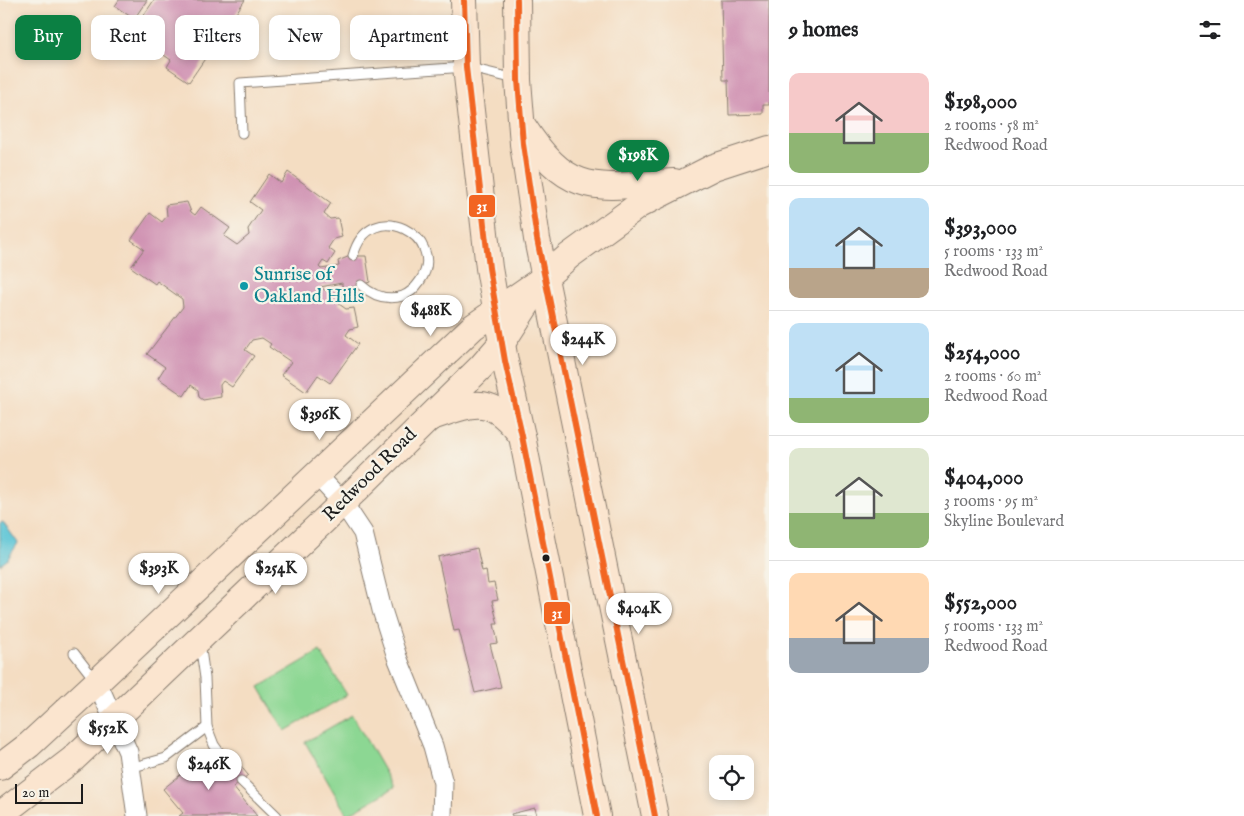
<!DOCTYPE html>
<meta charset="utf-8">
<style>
body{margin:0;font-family:"IM FELL English",serif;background:#f6f6f6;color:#202124;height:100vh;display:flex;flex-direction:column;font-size:19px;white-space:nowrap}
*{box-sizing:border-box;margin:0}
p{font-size:16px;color:#757577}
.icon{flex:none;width:28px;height:28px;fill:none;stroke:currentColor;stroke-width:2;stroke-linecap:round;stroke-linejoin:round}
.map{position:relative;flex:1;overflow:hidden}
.drawer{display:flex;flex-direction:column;background:#fff;width:475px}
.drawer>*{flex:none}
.banner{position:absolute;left:15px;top:15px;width:475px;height:45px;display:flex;gap:10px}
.buttons{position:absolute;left:709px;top:755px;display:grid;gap:10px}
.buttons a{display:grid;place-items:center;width:45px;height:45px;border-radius:10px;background:#fff;box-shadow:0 2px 8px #0003;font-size:25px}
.scale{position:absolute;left:15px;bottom:12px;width:68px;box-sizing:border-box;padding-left:5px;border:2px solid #1c1c1c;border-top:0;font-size:14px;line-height:18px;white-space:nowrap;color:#1c1c1c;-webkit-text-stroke:4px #f7f3e8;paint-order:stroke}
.price{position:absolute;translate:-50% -42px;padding:0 11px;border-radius:18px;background:#fff;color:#222;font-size:16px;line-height:32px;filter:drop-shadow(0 1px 2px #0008)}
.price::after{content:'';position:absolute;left:50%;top:30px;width:15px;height:11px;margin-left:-8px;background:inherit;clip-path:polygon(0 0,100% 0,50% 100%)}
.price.active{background:#0b8043;color:#fff}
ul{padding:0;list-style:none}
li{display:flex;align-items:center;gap:15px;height:125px;padding:0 20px}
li+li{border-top:1px solid #e0e0e0}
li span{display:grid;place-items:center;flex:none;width:140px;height:100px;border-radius:10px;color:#555}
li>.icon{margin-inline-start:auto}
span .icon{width:60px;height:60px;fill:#fffc;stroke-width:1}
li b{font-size:21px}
h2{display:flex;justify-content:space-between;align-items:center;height:60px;padding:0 20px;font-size:21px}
.tag{padding:0 18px;border-radius:10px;background:#fff;box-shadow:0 2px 8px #0003;font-size:18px;line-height:45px}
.tag.active{background:#0b8043;color:#fff}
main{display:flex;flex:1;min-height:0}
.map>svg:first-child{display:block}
.pitch{fill:#8cd793;stroke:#547a58}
.water{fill:#5bc5d6;stroke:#3c7079}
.building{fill:#d093b3}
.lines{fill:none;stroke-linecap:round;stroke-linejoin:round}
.service-casing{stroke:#887c6f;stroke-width:11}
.minor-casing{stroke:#887c6f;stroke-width:21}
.secondary-casing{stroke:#887c6f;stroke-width:28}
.service{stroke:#fff;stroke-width:9}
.minor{stroke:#fff;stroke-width:19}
.secondary{stroke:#fbe5cf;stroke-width:26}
.bus-1-casing{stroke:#f7f3e8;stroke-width:10}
.bus-1{stroke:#f26522;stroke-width:6}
.culture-dot{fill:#0f9aa8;stroke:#f7f3e8;stroke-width:2}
.bus-dot{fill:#1c1c1c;stroke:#f7f3e8;stroke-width:2}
.labels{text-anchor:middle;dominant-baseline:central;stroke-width:4.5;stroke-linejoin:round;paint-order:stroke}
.culture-label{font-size:19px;fill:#0d838f;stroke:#f7f3e8;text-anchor:start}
.street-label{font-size:19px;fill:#1c1c1c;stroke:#f7f3e8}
.line-badge{stroke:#f7f3e8;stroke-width:2}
.badge-label{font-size:14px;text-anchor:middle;font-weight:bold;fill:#fff}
</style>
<main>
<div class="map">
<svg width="769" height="816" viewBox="0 0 769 816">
<rect width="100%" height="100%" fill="#f7f3e8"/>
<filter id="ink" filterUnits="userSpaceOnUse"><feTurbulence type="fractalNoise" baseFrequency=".02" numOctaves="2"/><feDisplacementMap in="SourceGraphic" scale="10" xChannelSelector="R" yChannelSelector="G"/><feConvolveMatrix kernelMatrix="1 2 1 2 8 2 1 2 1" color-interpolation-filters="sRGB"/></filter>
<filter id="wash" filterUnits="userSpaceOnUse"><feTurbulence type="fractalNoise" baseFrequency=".0096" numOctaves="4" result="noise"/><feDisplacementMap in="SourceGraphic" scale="20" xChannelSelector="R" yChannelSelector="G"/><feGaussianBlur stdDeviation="1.12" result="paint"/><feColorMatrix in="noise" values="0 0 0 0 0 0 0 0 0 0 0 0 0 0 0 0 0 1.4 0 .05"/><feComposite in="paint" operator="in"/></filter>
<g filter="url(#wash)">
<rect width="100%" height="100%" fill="#f4ddc2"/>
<!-- pitch -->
<g class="pitch">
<path d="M320 651 347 695 285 731 259 687Z"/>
<path d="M352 715 394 788 347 815 305 742Z"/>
</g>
<!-- water -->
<path class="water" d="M3 522 18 543 7 560 0 565V523Z"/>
<g id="blocks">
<!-- building -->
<g class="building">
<path d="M119 0H147L134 19 115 6Z"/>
<path d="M154 0H245L189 82 167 67 171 60 132 33Z"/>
<path d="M721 0H769V105H763V114L729 115 728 80H723Z"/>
<path d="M288 172 331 203 324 214 330 219 338 218 342 237 334 239 328 248 335 253 328 264 323 261 319 267 321 269 339 266 338 261 350 256H366L370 282 355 287H342V283L320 287 328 292 332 287 342 295 339 304 346 309 354 308 358 327 350 329 346 335 358 344 330 383 318 375 306 392 281 375 291 362 269 347 271 344 262 338 252 340 245 350 254 356 232 387 223 381 220 385 221 397 203 400 199 397 198 390 191 385 184 396 158 378 165 367 147 354 183 307 182 299 157 281 155 284 131 267 144 249 131 240 150 213 162 222 167 216 166 205 187 202 191 212 195 215 201 207 230 228 224 236 237 245 249 235 248 229 261 210 250 202 269 174 281 183Z"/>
<path d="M477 548 482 571 486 570 488 584 494 583 498 600 492 601 498 624H494L498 643 490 644 501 687 475 693 459 630 454 631 438 557Z"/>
<path d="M206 754 224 776 239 764 248 775 233 787 257 816H179L183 813 163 789Z"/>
<path d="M535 808 537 816H512L511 814Z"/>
</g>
</g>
</g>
<g filter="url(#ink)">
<use href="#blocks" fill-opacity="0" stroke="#887c6f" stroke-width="1"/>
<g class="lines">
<!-- service casing -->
<g class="service-casing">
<g id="service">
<path d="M242 133 240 83 466 67 515 79"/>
<path d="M353 256C370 193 450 238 420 281 416 287 410 293 403 296 386 301 373 296 361 285"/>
<path d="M200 643 205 678 207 727 214 745 232 770"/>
<path d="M74 653 95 680"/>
<path d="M130 768 166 758 207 727"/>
<path d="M241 781 277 816"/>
</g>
</g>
<!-- minor casing -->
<g class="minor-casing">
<g id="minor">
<path d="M316 474 343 503 363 533 382 610 397 657 433 746 443 783 442 816"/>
<path d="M97 682 128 752 137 816"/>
</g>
</g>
<!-- secondary casing -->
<g class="secondary-casing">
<g id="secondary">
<path d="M464 0 466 67 489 268 505 361 522 436 597 816"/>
<path d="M517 0 518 80 523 144 537 239 655 816"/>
<path d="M523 126C570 199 597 187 674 182"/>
<path d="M432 417C477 401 491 395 522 436"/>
<path d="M0 767 29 745 97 682 473 327 544 278 569 256 639 205 714 167 769 149"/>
<path d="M0 815 73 759 357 489 481 367 502 343 538 287"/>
</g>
</g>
<!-- service -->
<use href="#service" class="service"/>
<!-- minor -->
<use href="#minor" class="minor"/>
<!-- secondary -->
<use href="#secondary" class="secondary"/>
<!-- bus-1 casing -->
<g class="bus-1-casing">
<g id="bus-1">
<path d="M464 0 466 67 489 268 505 361 522 436 597 816"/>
<path d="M517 0 518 80 523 144 537 239 655 816"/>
</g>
</g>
<!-- bus-1 -->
<use href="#bus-1" class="bus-1"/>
</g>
</g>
<!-- markers -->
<circle class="culture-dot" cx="244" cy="286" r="5"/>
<circle class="bus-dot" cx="546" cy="558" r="4.5"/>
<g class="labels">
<!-- culture labels -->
<g class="culture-label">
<text x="254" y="275">Sunrise of<tspan x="254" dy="22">Oakland Hills</tspan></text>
</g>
<!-- street labels -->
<g class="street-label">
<text transform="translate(370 475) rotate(-45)">Redwood Road</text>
</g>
</g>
<g class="line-badge">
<rect x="468" y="194" width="28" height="24" rx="5" fill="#f26522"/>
<rect x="543" y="601" width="28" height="24" rx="5" fill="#f26522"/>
</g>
<g class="badge-label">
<text x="482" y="211">31</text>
<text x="557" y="618">31</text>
</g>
</svg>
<div class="buttons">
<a><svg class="icon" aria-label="locate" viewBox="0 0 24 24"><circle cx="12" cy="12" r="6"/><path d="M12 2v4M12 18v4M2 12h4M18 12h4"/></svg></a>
</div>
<div class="scale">20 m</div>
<b class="price active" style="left:638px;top:182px">$198K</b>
<b class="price" style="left:431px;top:337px">$488K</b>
<b class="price" style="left:583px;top:366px">$244K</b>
<b class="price" style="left:320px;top:441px">$396K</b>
<b class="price" style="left:159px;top:595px">$393K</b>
<b class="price" style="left:276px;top:595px">$254K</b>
<b class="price" style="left:639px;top:635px">$404K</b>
<b class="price" style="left:108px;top:755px">$552K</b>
<b class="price" style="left:209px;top:791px">$246K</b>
<div class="banner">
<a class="tag active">Buy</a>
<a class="tag">Rent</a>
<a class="tag">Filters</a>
<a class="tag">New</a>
<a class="tag">Apartment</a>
</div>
</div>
<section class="drawer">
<h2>9 homes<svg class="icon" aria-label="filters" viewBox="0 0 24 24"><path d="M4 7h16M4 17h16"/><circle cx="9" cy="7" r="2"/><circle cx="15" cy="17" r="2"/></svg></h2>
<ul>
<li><span style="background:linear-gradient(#f6c9c9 60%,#8fb573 0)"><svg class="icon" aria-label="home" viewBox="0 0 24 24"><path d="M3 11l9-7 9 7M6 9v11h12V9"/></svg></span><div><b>$198,000</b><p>2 rooms · 58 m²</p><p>Redwood Road</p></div></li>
<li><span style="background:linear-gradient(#bfe0f5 70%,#b9a48a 0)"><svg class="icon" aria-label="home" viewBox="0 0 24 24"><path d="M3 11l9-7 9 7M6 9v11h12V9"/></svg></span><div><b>$393,000</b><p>5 rooms · 133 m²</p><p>Redwood Road</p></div></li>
<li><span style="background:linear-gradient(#bfe0f5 75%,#8fb573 0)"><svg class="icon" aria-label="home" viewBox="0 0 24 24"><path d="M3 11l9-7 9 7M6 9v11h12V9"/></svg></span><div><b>$254,000</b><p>2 rooms · 60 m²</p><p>Redwood Road</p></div></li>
<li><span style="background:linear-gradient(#dfe7d0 65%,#8fb573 0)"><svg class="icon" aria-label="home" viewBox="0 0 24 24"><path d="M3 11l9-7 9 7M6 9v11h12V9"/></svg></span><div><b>$404,000</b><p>3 rooms · 95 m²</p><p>Skyline Boulevard</p></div></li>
<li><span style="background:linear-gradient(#ffd9b3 65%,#9aa5b1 0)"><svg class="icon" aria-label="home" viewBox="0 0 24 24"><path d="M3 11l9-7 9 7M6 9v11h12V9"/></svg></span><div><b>$552,000</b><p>5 rooms · 133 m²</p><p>Redwood Road</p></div></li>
</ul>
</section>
</main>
